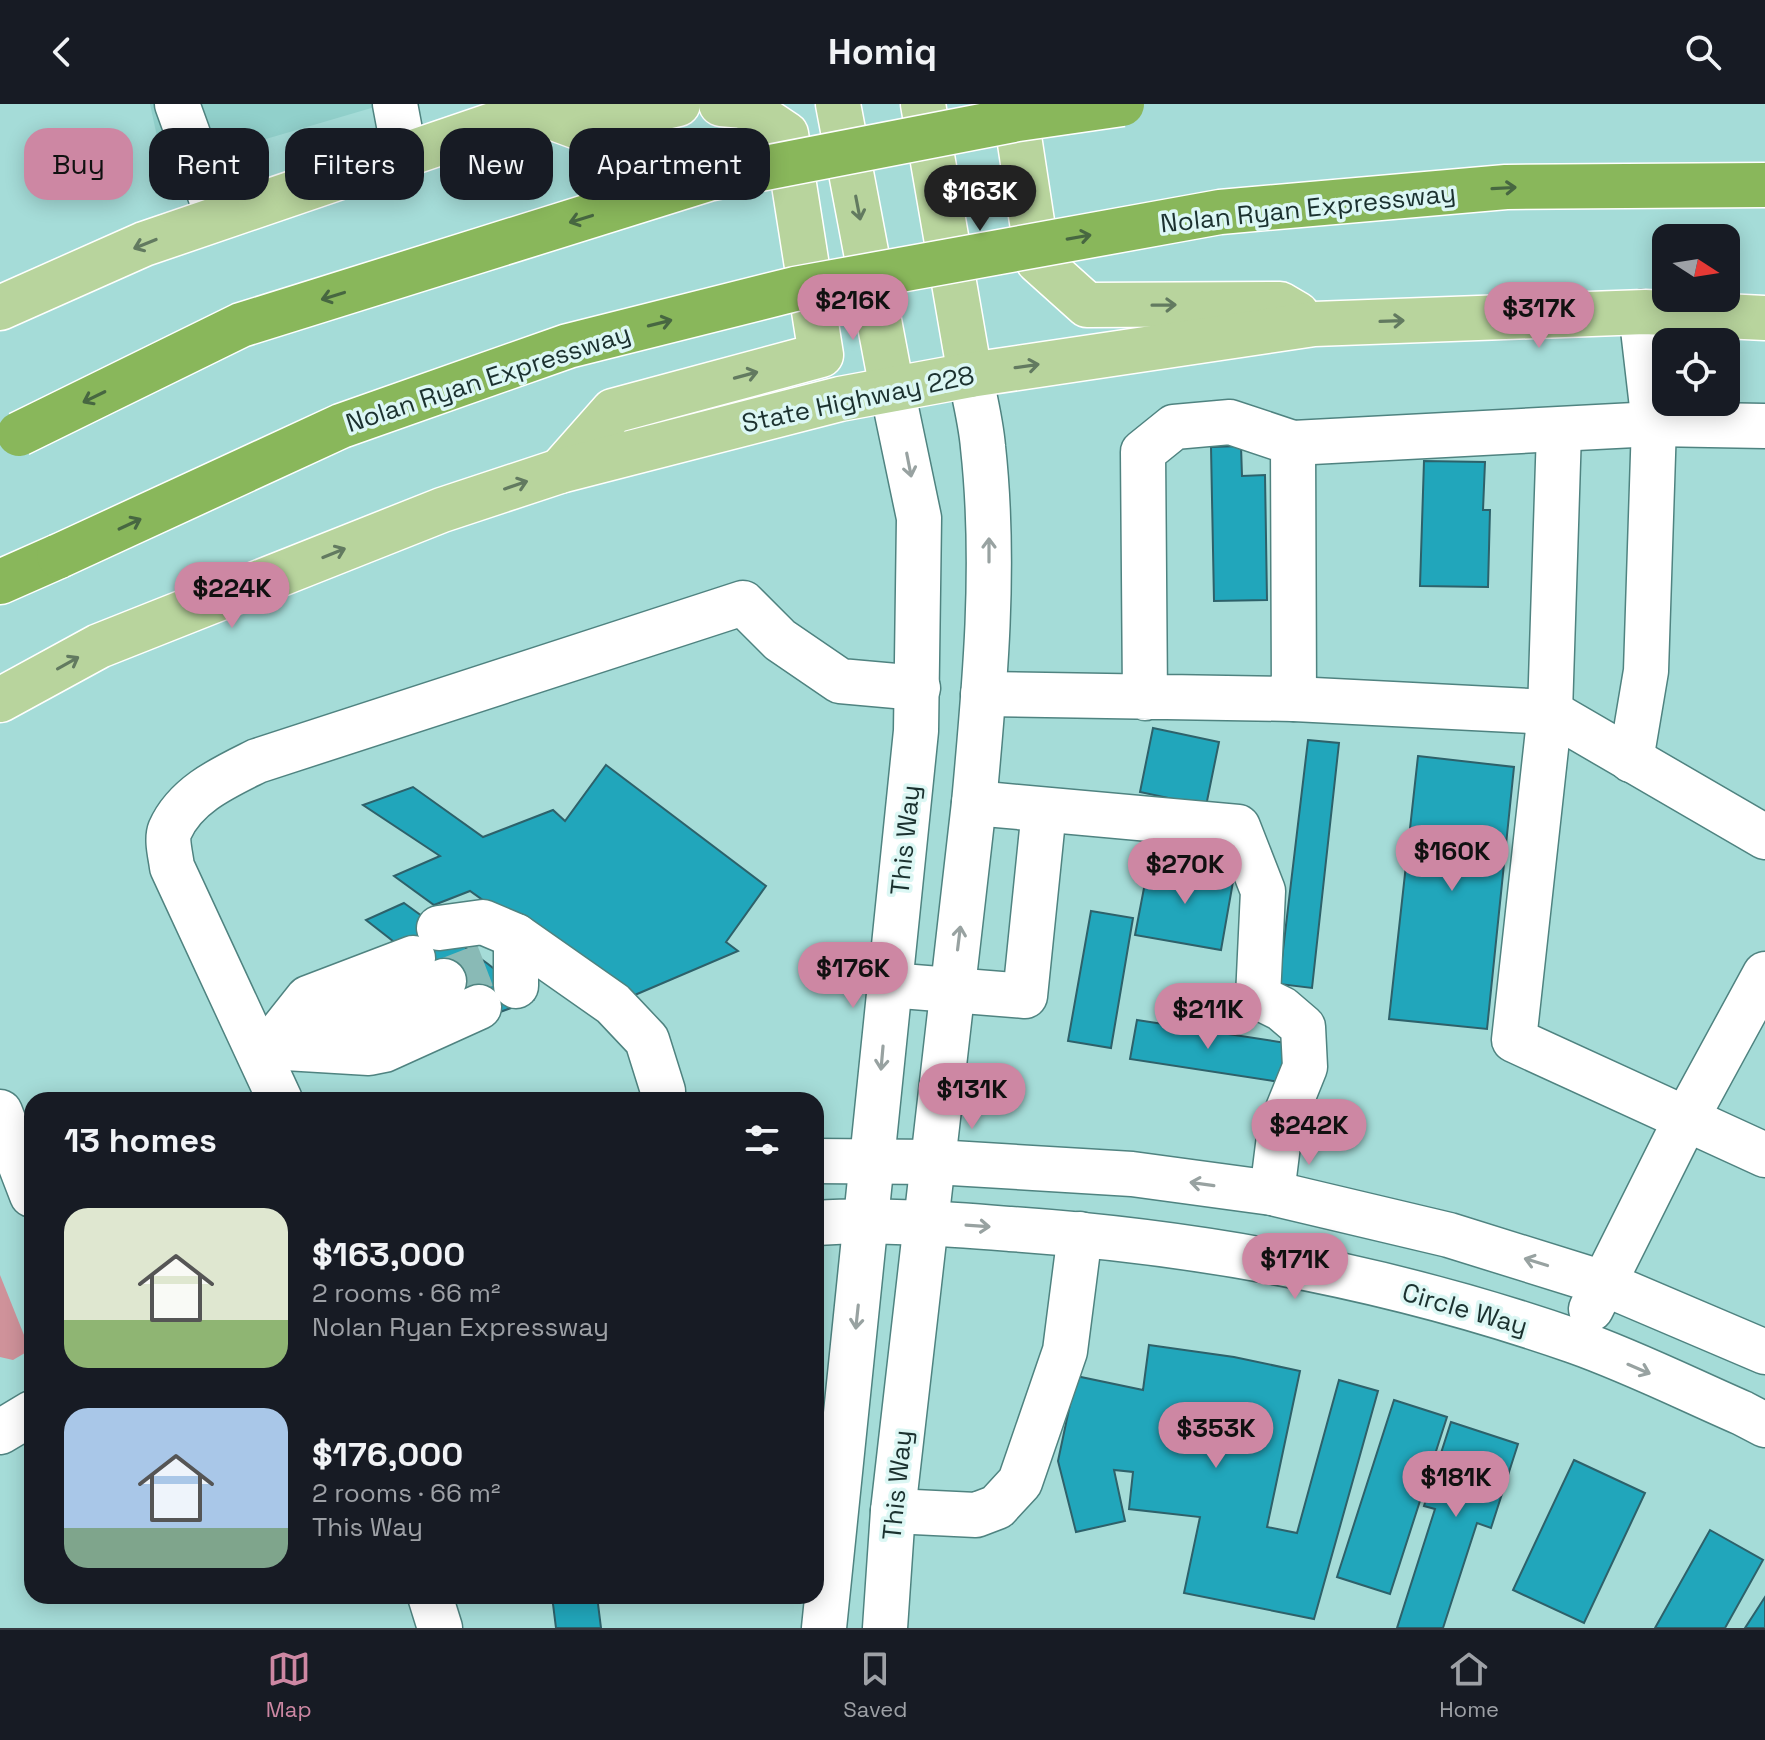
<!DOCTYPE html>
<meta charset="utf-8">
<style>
body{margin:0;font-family:"Space Grotesk",sans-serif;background:#242831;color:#f1f3f6;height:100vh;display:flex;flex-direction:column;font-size:30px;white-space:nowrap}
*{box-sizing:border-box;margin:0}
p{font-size:26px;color:#9ea1a6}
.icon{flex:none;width:44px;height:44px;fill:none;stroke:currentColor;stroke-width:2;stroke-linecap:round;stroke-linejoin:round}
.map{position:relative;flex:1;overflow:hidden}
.drawer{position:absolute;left:24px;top:988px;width:800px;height:512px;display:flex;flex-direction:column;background:#171b24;border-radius:24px;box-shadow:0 4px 20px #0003}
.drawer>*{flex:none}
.guide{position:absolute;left:24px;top:24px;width:800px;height:72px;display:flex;gap:16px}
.needle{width:52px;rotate:102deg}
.controls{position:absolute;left:1652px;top:120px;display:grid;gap:16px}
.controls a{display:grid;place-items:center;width:88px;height:88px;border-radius:16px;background:#171b24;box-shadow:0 4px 20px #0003;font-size:40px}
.price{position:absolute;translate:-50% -68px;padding:0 18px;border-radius:28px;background:#cd87a3;color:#111;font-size:26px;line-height:52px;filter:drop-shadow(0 2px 4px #0008)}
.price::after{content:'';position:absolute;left:50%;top:48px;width:24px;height:18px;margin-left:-12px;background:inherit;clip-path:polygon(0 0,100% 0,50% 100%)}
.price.active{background:#222;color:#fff}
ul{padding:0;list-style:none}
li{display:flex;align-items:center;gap:24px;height:200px;padding:0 40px}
li span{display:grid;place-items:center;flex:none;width:224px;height:160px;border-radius:24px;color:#555}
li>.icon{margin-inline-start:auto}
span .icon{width:96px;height:96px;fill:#fffc;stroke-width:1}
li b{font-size:34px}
h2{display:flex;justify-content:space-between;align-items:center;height:96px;padding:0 40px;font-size:34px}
.tag{padding:0 28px;border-radius:24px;background:#171b24;box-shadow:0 4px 20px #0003;font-size:28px;line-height:72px}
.tag.active{background:#cd87a3;color:#111}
header{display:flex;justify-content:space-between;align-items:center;height:104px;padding:0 40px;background:#171b24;font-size:36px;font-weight:700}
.menu{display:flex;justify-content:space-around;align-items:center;height:112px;border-top:2px solid #363941;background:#171b24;font-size:22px;color:#9ea1a6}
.menu a{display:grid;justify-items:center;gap:4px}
.menu .active{color:#cd87a3}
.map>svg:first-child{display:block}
.built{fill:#91d0cb}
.green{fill:#cf929a}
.building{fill:#21a6bb;stroke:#2e616a;stroke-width:2}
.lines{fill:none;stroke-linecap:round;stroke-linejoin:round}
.minor-tunnel{stroke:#89bab6;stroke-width:44;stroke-dasharray:44 22;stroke-linecap:butt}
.minor-casing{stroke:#4f8380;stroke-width:47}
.major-casing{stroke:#fff;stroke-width:47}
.highway-casing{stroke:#fff;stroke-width:47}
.minor{stroke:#fff;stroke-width:44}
.major{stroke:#b8d49d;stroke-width:44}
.highway{stroke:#89b75b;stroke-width:44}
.highway-bridge-casing{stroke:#fff;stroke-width:47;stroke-linecap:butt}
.highway-bridge{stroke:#89b75b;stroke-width:44}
.oneway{stroke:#476741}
.oneway2{stroke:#627a60}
.oneway3{stroke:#98a2a1}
.labels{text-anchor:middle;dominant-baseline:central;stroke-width:7;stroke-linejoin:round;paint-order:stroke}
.street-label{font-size:26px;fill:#1b312f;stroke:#dcf7f4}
</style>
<header><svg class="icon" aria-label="back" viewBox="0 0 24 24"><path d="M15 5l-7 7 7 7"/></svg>Homiq<svg class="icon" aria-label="search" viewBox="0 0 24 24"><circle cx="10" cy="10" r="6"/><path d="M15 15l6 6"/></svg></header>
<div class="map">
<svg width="1765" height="1524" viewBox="0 0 1765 1524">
<rect width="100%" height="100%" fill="#a5dcd8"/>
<!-- built -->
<path class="built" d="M150 0H385L164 65Z"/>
<!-- green -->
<path class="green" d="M0 1171 30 1246 13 1256 0 1253Z"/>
<!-- building -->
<g class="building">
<path d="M1241 342 1242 372 1265 371 1267 496 1214 497 1211 343Z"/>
<path d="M1424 357 1485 358 1483 406H1490L1488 483 1420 482Z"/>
<path d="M1153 624 1219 638 1206 702 1140 688Z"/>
<path d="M1308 636 1339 639 1312 884 1279 880Z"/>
<path d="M1418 652 1514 663 1487 925 1389 915Z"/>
<path d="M606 661 766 782 726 838 738 847 623 896 470 787 434 801 394 772 440 752 363 701 413 683 483 733 553 706 565 717Z"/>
<path d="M1149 758 1234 772 1221 846 1135 831Z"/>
<path d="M404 799 488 860 533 896 489 912 366 816Z"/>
<path d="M1091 807 1133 814 1111 944 1068 937Z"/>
<path d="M1137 916 1286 939 1280 978 1130 955Z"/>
<path d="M1149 1241 1234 1253 1300 1267 1267 1423 1297 1429 1339 1276 1378 1287 1314 1515 1184 1489 1200 1413 1129 1405 1133 1368 1114 1366 1125 1417 1076 1428 1058 1357 1076 1272 1143 1286Z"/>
<path d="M1394 1296 1447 1313 1390 1490 1337 1473Z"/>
<path d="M1451 1318 1518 1340 1491 1424 1477 1419 1443 1524H1397L1435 1405 1424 1402Z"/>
<path d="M1574 1356 1645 1389 1584 1519 1513 1486Z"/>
<path d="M1710 1426 1763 1456 1725 1524H1655Z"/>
<path d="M552 1492H597L601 1524H556Z"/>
<path d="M1765 1493V1524H1745Z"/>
</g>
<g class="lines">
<!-- minor-tunnel -->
<path class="minor-tunnel" d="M444 877 488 860"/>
<!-- minor casing -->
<g class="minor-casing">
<g id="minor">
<path d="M177 0 218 113"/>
<path d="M395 0 405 53"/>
<path d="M1559 327 1550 608 1514 936 1765 1051"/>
<path d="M1293 339 1654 320 1765 322"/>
<path d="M983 590 1294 595 1293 339 1230 318 1174 323 1143 348 1145 594"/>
<path d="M1294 595 1550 608 1765 733"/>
<path d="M1631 656 1646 567 1654 320 1641 208"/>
<path d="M974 699 1238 723 1263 787 1258 893 1282 905 1303 923 1305 963 1280 1025 1272 1089"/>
<path d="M439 824 483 818 516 832 613 900 647 936 663 987 662 996"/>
<path d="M516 832V882"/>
<path d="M889 881 1025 892 1044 706"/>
<path d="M287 937 444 877"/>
<path d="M269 943 369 949 384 946 479 903"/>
<path d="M269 943 308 894 413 854"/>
<path d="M280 996 172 763C171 753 166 736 170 726 186 690 225 673 257 657L743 499 780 536 840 577 918 584"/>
<path d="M0 1008 32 1091"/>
<path d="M816 1057 935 1058 1132 1070 1272 1089 1449 1131 1603 1179 1765 1248"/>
<path d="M816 1119C881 1115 945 1120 1010 1125 1201 1138 1393 1174 1574 1237 1631 1257 1687 1285 1742 1309L1765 1321"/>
<path d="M1591 1205 1686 1015 1765 870"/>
<path d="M0 1328 32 1309"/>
<path d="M893 1407 976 1411 997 1403 1020 1378 1065 1247 1080 1130"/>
<path d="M430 1492 440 1524"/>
<path d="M824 1524 916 627 919 414 892 285"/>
<path d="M885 1524 893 1407 974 699C985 581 996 461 983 343 981 319 975 295 970 271"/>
</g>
</g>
<!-- major casing -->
<g class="major-casing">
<g id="major">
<path d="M838 0 892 285"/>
<path d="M923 0 970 271"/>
<path d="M1014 0 1038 157 1087 201 1280 200 1297 210"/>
<path d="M532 6 578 23 678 0"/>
<path d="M0 204 144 140 554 0"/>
<path d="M560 367 613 307 821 251 786 30 744 2 721 0"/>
<path d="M0 596 99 542 442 406 560 367 840 295 970 271 1314 220 1645 208 1765 214"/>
</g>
</g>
<!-- highway casing -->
<g class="highway-casing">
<path id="highway" d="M0 478 59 452"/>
</g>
<!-- minor -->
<use href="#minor" class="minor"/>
<!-- major -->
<use href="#major" class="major"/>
<!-- highway -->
<use href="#highway" class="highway"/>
<!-- highway-bridge casing -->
<g class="highway-bridge-casing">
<g id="highway-bridge">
<path d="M19 330 241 221 708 75 1018 15 1122 0"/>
<path d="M59 452 341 322 568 242 795 185 1220 108 1506 83 1765 81"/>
</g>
</g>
<!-- highway-bridge -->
<use href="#highway-bridge" class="highway-bridge"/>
</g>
<!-- one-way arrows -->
<defs><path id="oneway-shaft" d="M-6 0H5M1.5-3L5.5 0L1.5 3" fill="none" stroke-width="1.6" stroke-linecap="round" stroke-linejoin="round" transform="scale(2)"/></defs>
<g class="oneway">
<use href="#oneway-shaft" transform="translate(1504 84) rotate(-3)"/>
<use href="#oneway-shaft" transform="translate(581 115) rotate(163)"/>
<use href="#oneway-shaft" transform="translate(1079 133) rotate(-10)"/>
<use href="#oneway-shaft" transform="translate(333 192) rotate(163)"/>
<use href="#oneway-shaft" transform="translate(660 219) rotate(-14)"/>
<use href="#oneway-shaft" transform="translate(94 293) rotate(154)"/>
<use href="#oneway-shaft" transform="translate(130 420) rotate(-25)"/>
</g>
<g class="oneway2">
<use href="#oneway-shaft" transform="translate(858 104) rotate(79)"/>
<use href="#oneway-shaft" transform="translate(145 140) rotate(158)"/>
<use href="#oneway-shaft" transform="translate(1164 201) rotate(-1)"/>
<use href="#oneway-shaft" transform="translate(1392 217) rotate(-2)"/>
<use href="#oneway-shaft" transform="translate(1027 262) rotate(-8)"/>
<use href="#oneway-shaft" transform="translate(746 271) rotate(-15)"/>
<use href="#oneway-shaft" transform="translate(516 381) rotate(-19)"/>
<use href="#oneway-shaft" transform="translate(334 449) rotate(-22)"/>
<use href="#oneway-shaft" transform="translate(68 559) rotate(-29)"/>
</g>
<g class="oneway3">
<use href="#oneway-shaft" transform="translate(909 361) rotate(79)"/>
<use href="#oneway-shaft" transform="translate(989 446) rotate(-90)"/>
<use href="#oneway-shaft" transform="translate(959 834) rotate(-83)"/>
<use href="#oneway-shaft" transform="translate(882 954) rotate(95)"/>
<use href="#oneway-shaft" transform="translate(1202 1080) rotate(-172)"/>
<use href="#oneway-shaft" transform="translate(978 1122) rotate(4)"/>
<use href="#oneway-shaft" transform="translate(1536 1158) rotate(-163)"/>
<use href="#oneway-shaft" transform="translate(857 1213) rotate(96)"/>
<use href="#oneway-shaft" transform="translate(1639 1265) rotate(23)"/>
</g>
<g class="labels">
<!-- street labels -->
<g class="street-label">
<text transform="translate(1308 104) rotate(-6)">Nolan Ryan Expressway</text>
<text transform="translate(488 274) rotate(-18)">Nolan Ryan Expressway</text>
<text transform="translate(858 295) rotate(-12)">State Highway 228</text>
<text transform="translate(905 736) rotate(-84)">This Way</text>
<text transform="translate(1465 1205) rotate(16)">Circle Way</text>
<text transform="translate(897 1381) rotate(-84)">This Way</text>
</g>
</g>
</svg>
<div class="controls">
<a><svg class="needle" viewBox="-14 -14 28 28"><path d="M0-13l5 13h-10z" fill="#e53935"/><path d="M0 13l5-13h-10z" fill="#9ea1a6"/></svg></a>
<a><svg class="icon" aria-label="locate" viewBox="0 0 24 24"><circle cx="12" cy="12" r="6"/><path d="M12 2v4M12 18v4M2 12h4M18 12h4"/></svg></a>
</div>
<b class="price active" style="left:980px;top:129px">$163K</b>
<b class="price" style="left:853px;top:238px">$216K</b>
<b class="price" style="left:1539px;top:246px">$317K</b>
<b class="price" style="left:232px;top:526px">$224K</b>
<b class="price" style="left:1452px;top:789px">$160K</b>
<b class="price" style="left:1185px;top:802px">$270K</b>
<b class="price" style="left:853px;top:906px">$176K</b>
<b class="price" style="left:1208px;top:947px">$211K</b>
<b class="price" style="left:972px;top:1027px">$131K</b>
<b class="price" style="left:1309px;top:1063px">$242K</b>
<b class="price" style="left:1295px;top:1197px">$171K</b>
<b class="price" style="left:1216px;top:1366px">$353K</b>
<b class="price" style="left:1456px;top:1415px">$181K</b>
<div class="guide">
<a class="tag active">Buy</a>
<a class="tag">Rent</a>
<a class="tag">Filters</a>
<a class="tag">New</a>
<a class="tag">Apartment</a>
</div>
<section class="drawer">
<h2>13 homes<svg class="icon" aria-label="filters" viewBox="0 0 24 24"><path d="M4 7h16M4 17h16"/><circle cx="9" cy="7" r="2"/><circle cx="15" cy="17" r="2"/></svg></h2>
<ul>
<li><span style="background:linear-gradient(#dfe7d0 70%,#8fb573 0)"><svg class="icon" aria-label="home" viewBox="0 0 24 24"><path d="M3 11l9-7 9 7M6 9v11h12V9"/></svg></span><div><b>$163,000</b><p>2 rooms · 66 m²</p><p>Nolan Ryan Expressway</p></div></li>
<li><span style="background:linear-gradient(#a9c7e8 75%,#7fa58c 0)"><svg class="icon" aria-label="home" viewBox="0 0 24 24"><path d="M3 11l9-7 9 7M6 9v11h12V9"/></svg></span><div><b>$176,000</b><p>2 rooms · 66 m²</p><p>This Way</p></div></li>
</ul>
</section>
</div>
<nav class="menu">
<a class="active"><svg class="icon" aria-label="map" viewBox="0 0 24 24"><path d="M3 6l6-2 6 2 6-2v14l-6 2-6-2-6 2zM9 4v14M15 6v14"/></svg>Map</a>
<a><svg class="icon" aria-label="saved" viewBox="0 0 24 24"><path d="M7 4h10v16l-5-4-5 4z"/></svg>Saved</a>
<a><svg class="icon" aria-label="home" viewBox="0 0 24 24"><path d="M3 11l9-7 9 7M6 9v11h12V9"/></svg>Home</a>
</nav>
